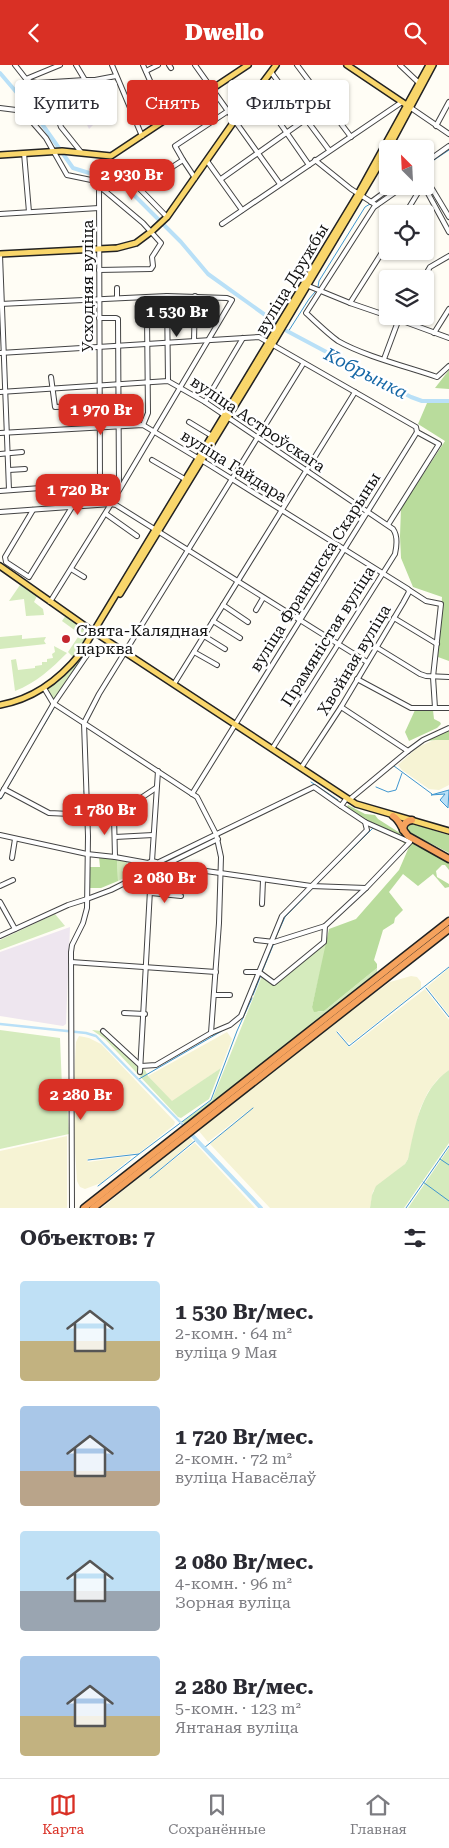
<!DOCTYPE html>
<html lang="ru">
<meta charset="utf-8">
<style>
body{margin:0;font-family:"Roboto Serif",serif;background:#f2f2f3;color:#2b2b33;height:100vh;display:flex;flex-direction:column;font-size:19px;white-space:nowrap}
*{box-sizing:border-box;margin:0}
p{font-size:16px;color:#7c7c81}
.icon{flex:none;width:28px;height:28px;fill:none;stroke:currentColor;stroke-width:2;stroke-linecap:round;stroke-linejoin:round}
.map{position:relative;height:1143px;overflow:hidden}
.panel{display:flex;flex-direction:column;background:#fff;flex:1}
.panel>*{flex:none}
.banner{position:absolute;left:15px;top:15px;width:420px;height:45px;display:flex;gap:10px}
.needle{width:32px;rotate:336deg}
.buttons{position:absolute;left:379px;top:75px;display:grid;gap:10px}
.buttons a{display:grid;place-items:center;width:55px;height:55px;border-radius:5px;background:#fff;box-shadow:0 1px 4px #0004;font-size:25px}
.price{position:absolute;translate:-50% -42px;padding:0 11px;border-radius:10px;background:#d93025;color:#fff;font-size:16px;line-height:32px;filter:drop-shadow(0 1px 2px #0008)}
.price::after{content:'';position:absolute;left:50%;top:30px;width:15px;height:11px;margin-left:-8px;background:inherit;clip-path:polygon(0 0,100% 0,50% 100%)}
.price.active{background:#222;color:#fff}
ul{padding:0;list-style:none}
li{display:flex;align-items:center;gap:15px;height:125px;padding:0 20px}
li span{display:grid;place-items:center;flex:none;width:140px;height:100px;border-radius:5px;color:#555}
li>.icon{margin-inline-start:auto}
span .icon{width:60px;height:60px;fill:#fffc;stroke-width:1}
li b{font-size:21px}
h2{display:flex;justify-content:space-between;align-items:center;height:60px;padding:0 20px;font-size:21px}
.pill{padding:0 18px;border-radius:5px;background:#fff;box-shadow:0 1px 4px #0004;font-size:18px;line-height:45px}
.pill.active{background:#d93025;color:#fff}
header{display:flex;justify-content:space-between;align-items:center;height:65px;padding:0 20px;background:#d93025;color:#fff;font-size:22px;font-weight:800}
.dock{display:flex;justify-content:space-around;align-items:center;height:70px;border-top:1px solid #e1e1e2;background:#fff;font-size:14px;color:#7c7c81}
.dock a{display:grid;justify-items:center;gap:2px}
.dock .active{color:#d93025}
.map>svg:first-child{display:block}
.industrial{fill:#eee6ef}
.farmland{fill:#f6f3d4}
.green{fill:#d5ebbd}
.forest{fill:#b9dc9c}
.water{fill:#b9e0f7;stroke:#3f96cf}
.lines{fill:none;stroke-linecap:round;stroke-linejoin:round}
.stream{stroke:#3f96cf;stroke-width:1}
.canal{stroke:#b9e0f7;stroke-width:2.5}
.river{stroke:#b9e0f7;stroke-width:4}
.minor-casing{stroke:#444;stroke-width:6}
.major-casing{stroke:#222;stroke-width:8}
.highway-casing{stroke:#222;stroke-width:9}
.minor{stroke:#fff;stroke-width:4}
.major{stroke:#f9d66b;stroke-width:5}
.highway{stroke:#f5a25d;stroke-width:6}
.poi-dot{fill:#c4262e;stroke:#fff;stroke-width:2}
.labels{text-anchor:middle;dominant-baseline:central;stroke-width:5;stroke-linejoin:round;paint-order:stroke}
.street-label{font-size:16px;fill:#111;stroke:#fff}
.poi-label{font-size:16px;fill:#111;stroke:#fff;text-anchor:start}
.water-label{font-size:18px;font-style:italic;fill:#1768a6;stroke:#fff}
</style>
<header><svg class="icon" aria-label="back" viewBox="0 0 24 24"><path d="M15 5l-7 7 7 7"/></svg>Dwello<svg class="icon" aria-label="search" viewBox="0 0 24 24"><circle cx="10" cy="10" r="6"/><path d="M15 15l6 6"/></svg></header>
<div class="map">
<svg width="449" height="1143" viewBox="0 0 449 1143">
<rect width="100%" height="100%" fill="#fffdf5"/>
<!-- industrial -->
<g class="industrial">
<path d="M92 16 106 47 89 64 76 37 70 18Z"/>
<path d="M70 862 66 959 63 961 0 951V887Z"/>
</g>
<!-- farmland -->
<g class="farmland">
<path d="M434 675H449V720L439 725 429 724 402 705 398 700 418 682Z"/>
<path d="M449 903V950L427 922Z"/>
<path d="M411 911 417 912 421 917V923L351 978 347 977 338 966 336 967 349 982H350L425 924 449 955V1005L437 1015 428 1027 420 1044 408 1094 405 1099 373 1126 370 1143H270L210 1079 253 1042 208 1077 198 1065 361 938 390 917Z"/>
<path d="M227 967 232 974 221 1003 172 1037 148 1011Z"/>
<path d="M79 971 89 973 101 979 175 1057 174 1060 139 1088 87 1094 88 1097 130 1091 131 1093 101 1118 85 1124 80 1122 77 1116 74 1072 73 1033 76 977Z"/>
<path d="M67 1071V1143H0V1086Z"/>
<path d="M189 1071 193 1076 149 1114 195 1078 255 1143H102Z"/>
</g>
<!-- green -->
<g class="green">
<path d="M20 520 37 531 34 537 43 544 44 550 26 551 24 534 9 536Z"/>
<path d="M66 550 90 568 84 578H81L78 581 80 584 74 593 68 587 80 569 62 556Z"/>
<path d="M22 570V574L46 572 44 576 46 579 0 584V572Z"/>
<path d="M54 581 67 588C52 603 36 618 15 626L11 595 16 594 18 605 35 603V601L42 600V597H47V594L53 593 52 589 55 587Z"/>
<path d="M87 586 88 587 55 634H52L48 626 49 622 67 608Z"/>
<path d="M117 794 127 797 128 811 118 816Z"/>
<path d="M55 849 65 861 0 885V875Z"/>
<path d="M327 878 312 942 318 947 324 946 377 903V908L185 1059 182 1057 212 1035 262 911 273 920Z"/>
<path d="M0 965 60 973 62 1022 67 1034 69 1069 0 1084Z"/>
<path d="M92 965 101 966 137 1001 145 1005 148 1011 172 1036 221 1003 209 1034 181 1053 178 1052 105 974Z"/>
<path d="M449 1005V1078L404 1143H370L372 1130 376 1121 405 1099 408 1094C415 1062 420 1025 449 1005Z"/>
<path d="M449 1083V1143H408Z"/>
</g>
<!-- forest -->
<g class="forest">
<path d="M449 305V324L435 323Z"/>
<path d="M427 338H449V596L438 592 442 532 413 522 401 493 400 471 401 443 445 376 418 359Z"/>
<path d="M415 645H433L434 654 440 657 441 659 437 663 409 676 405 667Z"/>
<path d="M449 665V675H435L427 676V675Z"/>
<path d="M348 740 365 749 375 750 378 754 414 777 416 781 425 782 449 796V805L445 800H442L436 806 437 812 449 819V822L445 823 433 809 418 821 403 809 389 827 403 845 395 853 394 858 383 865 374 895 377 899V903L324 946 314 947 312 942 329 864 356 854 399 805 409 782 396 772 351 746 347 742Z"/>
<path d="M411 759C424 761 436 767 449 770V788L407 766V761Z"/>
<path d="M99 792 117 794 118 816 101 823H89V802H100Z"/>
</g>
<!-- water -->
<path class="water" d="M449 725 448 743 440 735 445 729 431 730Z"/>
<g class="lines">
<!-- stream -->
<g class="stream">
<path d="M425 101 449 85"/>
<path d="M318 222 319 216 365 142 370 139"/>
<path d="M288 267 309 234 315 227"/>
<path d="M56 638 60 633"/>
<path d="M44 660 55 641"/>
<path d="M38 670 42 663"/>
<path d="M32 680 36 673"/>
<path d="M21 698 30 683"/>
<path d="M394 701 432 729"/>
<path d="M16 707 18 704"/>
<path d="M311 717 338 735"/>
<path d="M376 722 388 727 396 725 402 708"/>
<path d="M7 723 15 710"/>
<path d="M84 726 85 731"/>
<path d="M1 734 5 727"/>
<path d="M84 748 85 734"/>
<path d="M317 819 373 763"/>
<path d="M275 874 285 852 314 822"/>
<path d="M262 907 274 878"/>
<path d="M426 923 449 952"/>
<path d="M253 930 261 910"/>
<path d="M337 967 349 981 449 902"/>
<path d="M139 1014 227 963"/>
<path d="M204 1083 253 1043"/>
<path d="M440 1094 449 1100"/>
<path d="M88 1095 139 1089 211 1035 237 966 252 933"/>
<path d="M150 1113 196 1075"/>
<path d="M423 1117 449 1136"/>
<path d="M98 1121 139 1089"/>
<path d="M406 1143 449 1081"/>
</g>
<!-- canal -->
<path class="canal" d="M0 959 86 968 96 971 185 1062"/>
<!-- river -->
<g class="river">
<path d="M0 8 35 49 73 103 115 116 127 123 181 177 208 209 275 257"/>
<path d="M287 266 411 332 422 336H449"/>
<path d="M191 1069 261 1143"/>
</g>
<!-- minor casing -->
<g class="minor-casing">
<g id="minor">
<path d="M15 0 26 14 31 17 37 18 85 15"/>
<path d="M76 0 85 15H95L116 11"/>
<path d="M112 0 142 71"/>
<path d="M169 0 171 3"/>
<path d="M195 0 280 119"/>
<path d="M297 0 351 72"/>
<path d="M400 0 419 18"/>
<path d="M146 6 158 0"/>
<path d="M271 7 329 85"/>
<path d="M26 14 60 0"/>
<path d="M257 25 309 100"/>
<path d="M53 40 61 62 81 87"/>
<path d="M0 43 24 46"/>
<path d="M411 43 449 69"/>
<path d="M134 54 159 36 143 0"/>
<path d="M33 58 46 73 67 110 96 116 99 121 100 419"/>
<path d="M436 61 449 37"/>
<path d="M24 88 29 147"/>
<path d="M183 95 195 113"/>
<path d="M315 95 351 124 376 140"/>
<path d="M207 96 242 145"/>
<path d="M425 98 449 81"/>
<path d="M425 112 449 152"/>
<path d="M221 114 306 54"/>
<path d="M133 117 167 152"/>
<path d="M404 121 374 142 306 248C316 257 327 268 338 276 364 291 408 302 437 312L449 301"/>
<path d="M424 121 449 167"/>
<path d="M140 123 183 95 175 81 228 46"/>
<path d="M371 137 393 121"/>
<path d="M0 149 99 143"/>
<path d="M405 149 422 121"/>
<path d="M222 159 402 37"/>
<path d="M0 190 9 425"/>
<path d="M99 205 151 204 153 201 152 192 161 178 143 158 99 121"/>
<path d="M423 214 430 202 449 191"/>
<path d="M306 220 350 238 388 251"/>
<path d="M167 231 168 316"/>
<path d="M117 233V223"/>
<path d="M350 238 388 178"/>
<path d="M0 239 167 231 227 233 232 235 111 439 50 537"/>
<path d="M389 251 449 273"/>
<path d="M99 253H116L118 254 119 420"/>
<path d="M434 268 449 244"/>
<path d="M194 276 195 231"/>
<path d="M0 288 259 272 416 362 417 367"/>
<path d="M384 294 400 251"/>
<path d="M51 312 55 342 81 341"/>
<path d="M0 327 168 316 205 337 393 464C398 471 397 480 395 489L272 684"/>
<path d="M205 337 243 273"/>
<path d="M189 357 212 371"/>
<path d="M143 360 148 348 147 252"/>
<path d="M0 368 143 360 211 401 408 524 409 527 403 538 341 642 301 703"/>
<path d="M0 389 22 387"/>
<path d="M152 395 183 413"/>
<path d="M9 405 25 404"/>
<path d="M0 426 81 420H120"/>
<path d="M33 445 5 492 6 497 29 512 72 442"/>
<path d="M0 447 111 439 116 440 367 597"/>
<path d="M106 449 137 471"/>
<path d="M388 460 439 379 417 367"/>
<path d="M71 504 84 512"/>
<path d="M409 525 426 536 441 539 433 612 435 643"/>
<path d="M223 540 248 557"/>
<path d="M256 545 263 533"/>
<path d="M394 553 437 579"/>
<path d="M213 556 240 573"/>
<path d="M204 571 225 584"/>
<path d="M376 582 420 609 426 611 449 612"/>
<path d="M194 587 217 600"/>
<path d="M357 614 411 643H449"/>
<path d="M174 619 355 327"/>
<path d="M44 623 53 638 197 732 216 769 221 792 219 858 211 968"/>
<path d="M341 642 408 686"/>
<path d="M4 724 49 748 114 751 156 723"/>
<path d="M192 729 417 367"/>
<path d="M0 731 54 638 89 587"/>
<path d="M349 735 408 686 423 675 449 663"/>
<path d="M114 751 115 792"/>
<path d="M0 770 87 789 115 792 148 798"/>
<path d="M115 772 153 770"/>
<path d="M12 793 15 774"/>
<path d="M152 796 158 706"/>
<path d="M157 798 314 722 341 741 346 734"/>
<path d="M164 800 311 821 366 823"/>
<path d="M165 800 218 774"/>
<path d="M0 821 13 815"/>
<path d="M151 828 181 831"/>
<path d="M0 837 15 864"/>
<path d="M262 839 263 815"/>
<path d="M0 871 68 840 87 834 111 825 149 806H155L158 801 156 797 152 796 148 798 147 802 149 806"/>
<path d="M256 875 274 877 325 861 366 823 410 777 365 757"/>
<path d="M71 897 216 907"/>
<path d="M246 907H259L274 918 324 877 325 861"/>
<path d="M215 930H230"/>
<path d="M124 948 145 949"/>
<path d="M103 966 141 1001"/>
<path d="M141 1001 156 1000 211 968 230 960 241 951 282 851 367 765 365 757 341 741"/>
<path d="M140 1007 151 807"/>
<path d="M72 1143 71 887 72 880 83 858 87 843 88 771 84 658 99 629 303 299"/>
</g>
</g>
<!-- major casing -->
<g class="major-casing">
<g id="major">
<path d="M347 0 408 41"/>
<path d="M388 84 433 0"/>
<path d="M0 90 62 86 111 91 248 0"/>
<path d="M0 189 117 183 136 178 152 166 167 152 235 55 276 0"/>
<path d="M0 501 88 563 356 739 449 766"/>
<path d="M120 529 269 285 388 85"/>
<path d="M0 640C34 634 59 615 80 589L358 129 429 0"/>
</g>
</g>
<!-- highway casing -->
<g class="highway-casing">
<g id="highway">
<path d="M393 751C401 756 401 764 408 771L449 794"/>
<path d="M403 765C403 759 406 756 412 755"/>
<path d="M84 1143 449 856"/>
<path d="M93 1143 449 864"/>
</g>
</g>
<!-- minor -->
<use href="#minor" class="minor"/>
<!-- major -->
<use href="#major" class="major"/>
<!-- highway -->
<use href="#highway" class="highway"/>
</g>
<!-- markers -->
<circle class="poi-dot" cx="66" cy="574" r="5"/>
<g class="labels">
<!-- street labels -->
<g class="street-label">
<text transform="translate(292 214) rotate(-59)">вуліца Дружбы</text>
<text transform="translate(87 221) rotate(-90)">Усходняя вуліца</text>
<text transform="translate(258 359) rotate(34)">вуліца Астроўскага</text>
<text transform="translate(234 401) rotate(32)">вуліца Гайдара</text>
<text transform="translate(315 507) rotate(-58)">вуліца Францыска Скарыны</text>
<text transform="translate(328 571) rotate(-58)">Прамяністая вуліца</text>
<text transform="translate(354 595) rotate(-59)">Хвойная вуліца</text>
</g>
<!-- poi labels -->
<g class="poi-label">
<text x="76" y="565">Свята-Калядная<tspan x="76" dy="18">царква</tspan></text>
</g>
<!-- water labels -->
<g class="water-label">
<text transform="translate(366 308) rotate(27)">Кобрынка</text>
</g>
</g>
</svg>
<div class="buttons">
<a><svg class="needle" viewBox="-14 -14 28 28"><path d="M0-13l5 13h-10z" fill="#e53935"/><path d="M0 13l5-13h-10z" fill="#7c7c81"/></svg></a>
<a><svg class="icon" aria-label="locate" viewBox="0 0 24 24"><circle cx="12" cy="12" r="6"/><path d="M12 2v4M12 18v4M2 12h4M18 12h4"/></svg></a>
<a><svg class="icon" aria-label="layers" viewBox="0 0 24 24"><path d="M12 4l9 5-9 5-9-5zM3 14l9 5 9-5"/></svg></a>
</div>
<b class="price" style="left:132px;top:136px">2 930 Br</b>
<b class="price active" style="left:177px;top:273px">1 530 Br</b>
<b class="price" style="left:101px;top:371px">1 970 Br</b>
<b class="price" style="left:78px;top:451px">1 720 Br</b>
<b class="price" style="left:105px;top:771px">1 780 Br</b>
<b class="price" style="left:165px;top:839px">2 080 Br</b>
<b class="price" style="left:81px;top:1056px">2 280 Br</b>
<div class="banner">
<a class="pill">Купить</a>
<a class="pill active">Снять</a>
<a class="pill">Фильтры</a>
</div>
</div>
<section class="panel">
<h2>Объектов: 7<svg class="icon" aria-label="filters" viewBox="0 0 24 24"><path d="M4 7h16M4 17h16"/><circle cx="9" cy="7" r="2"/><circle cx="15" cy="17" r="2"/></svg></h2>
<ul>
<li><span style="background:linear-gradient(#bfe0f5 60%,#c2b280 0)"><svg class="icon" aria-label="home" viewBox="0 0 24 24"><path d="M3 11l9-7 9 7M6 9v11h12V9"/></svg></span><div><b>1 530 Br/мес.</b><p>2-комн. · 64 m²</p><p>вуліца 9 Мая</p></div></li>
<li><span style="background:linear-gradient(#a9c7e8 65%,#b9a48a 0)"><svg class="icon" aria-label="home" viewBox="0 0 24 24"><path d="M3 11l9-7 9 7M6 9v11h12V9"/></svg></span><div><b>1 720 Br/мес.</b><p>2-комн. · 72 m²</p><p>вуліца Навасёлаў</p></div></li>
<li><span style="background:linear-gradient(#bfe0f5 60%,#9aa5b1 0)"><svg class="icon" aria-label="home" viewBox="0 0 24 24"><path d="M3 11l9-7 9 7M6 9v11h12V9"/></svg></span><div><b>2 080 Br/мес.</b><p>4-комн. · 96 m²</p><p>Зорная вуліца</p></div></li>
<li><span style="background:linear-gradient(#a9c7e8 60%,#c2b280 0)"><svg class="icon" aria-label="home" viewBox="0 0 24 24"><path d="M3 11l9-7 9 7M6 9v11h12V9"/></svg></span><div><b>2 280 Br/мес.</b><p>5-комн. · 123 m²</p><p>Янтаная вуліца</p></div></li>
</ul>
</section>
<nav class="dock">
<a class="active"><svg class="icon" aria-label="map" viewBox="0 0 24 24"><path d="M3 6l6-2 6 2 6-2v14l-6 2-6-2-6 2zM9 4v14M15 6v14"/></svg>Карта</a>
<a><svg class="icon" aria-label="saved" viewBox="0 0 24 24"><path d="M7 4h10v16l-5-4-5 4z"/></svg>Сохранённые</a>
<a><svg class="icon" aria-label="home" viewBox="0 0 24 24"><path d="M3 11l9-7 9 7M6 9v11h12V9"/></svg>Главная</a>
</nav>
